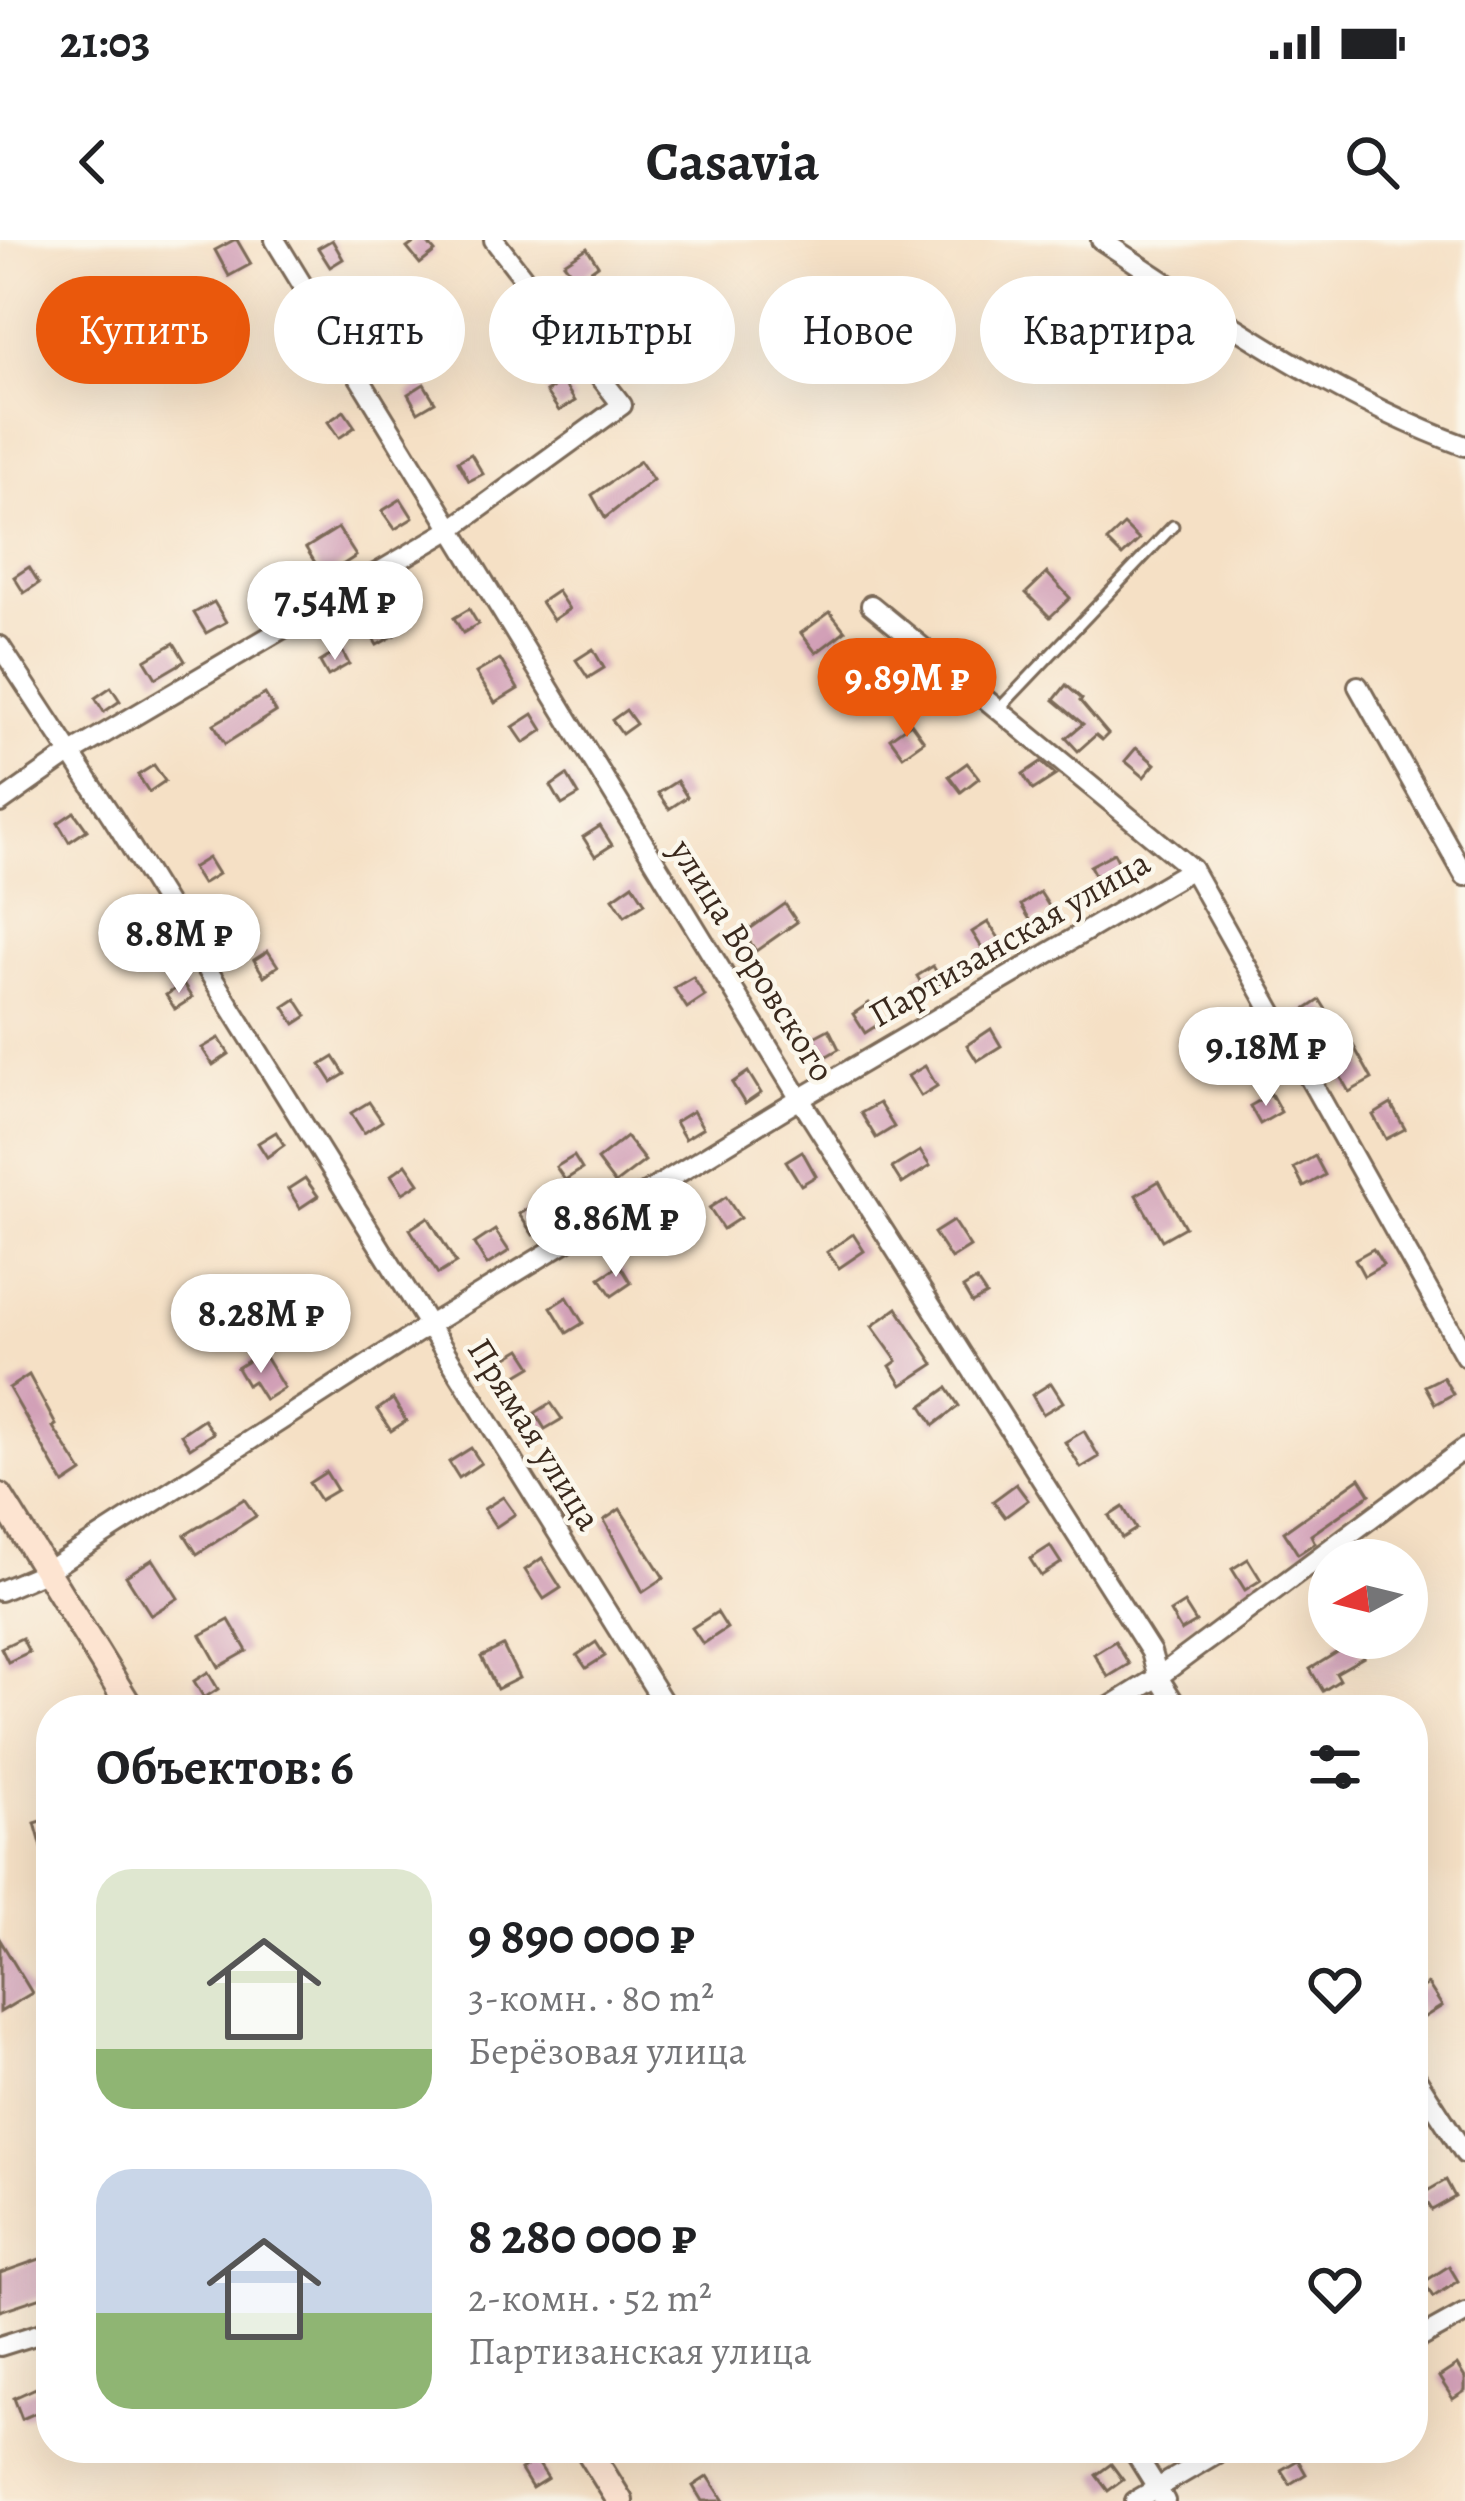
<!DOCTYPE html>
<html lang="ru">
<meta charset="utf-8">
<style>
body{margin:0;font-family:Alegreya,serif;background:#f2f2f2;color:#202124;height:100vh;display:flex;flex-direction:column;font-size:45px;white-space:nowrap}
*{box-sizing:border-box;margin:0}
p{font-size:39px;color:#757577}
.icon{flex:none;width:66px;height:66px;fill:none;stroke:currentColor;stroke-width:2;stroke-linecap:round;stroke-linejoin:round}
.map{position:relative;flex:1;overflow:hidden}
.side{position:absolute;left:36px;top:1455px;width:1392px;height:768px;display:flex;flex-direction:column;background:#fff;border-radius:48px;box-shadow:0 12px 48px #0002}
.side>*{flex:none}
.banner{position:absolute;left:36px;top:36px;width:1395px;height:108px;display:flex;gap:24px}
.needle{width:78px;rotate:263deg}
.tools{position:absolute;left:1308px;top:1299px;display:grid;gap:24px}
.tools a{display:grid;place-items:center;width:120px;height:120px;border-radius:50%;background:#fff;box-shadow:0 12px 48px #0002;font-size:60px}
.price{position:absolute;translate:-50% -102px;padding:0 27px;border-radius:42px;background:#fff;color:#222;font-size:39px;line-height:78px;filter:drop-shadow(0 3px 6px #0008)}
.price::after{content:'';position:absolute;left:50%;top:72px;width:36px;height:27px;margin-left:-18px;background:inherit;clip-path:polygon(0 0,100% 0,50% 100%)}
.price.current{background:#ea580c;color:#fff}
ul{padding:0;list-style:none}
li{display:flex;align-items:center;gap:36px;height:300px;padding:0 60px}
li span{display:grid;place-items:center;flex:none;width:336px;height:240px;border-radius:36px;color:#555}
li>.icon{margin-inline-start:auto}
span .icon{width:144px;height:144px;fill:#fffc;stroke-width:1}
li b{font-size:51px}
h2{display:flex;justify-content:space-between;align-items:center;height:144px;padding:0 60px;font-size:51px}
.tag{padding:0 42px;border-radius:54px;background:#fff;box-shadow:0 12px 48px #0002;font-size:42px;line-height:108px}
.tag.current{background:#ea580c;color:#fff}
.status{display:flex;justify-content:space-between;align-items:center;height:84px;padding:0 60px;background:#fff;direction:ltr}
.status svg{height:33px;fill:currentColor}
header{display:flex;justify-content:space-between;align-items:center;height:156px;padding:0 60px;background:#fff;font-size:54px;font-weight:700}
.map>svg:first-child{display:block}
.building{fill:#d2a0b7}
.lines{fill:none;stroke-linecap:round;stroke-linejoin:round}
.lane-casing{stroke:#7c6a58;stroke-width:15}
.street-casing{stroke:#7c6a58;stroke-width:24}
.secondary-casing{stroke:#7c6a58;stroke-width:30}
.lane{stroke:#fff;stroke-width:9}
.street{stroke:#fff;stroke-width:18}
.secondary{stroke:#fde4d1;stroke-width:24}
.labels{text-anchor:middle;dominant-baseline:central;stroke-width:9;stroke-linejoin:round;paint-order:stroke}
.street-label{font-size:36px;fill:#3b2a1e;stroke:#fbf7ec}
</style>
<div class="status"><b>21:03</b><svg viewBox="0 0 49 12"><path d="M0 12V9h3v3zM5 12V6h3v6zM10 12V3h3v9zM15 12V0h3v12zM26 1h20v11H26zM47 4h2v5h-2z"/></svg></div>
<header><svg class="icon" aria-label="back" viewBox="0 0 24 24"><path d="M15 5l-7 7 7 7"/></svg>Casavia<svg class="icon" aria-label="search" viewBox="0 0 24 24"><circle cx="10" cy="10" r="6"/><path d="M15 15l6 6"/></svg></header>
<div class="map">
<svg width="1465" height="2261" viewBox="0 0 1465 2261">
<rect width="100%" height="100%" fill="#fbf7ec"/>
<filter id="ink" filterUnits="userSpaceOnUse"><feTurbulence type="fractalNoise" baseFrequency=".00833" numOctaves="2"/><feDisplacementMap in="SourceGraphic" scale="24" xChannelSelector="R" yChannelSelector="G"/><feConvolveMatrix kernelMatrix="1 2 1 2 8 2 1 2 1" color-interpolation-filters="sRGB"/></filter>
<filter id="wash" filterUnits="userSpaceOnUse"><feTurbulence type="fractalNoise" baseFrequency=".004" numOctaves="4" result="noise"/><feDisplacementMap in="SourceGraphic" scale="48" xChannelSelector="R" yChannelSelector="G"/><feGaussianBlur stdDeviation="2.7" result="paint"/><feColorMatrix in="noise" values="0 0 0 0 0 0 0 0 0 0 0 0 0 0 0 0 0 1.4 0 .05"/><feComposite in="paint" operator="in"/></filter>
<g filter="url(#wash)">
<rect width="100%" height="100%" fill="#f5e0c5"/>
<g id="blocks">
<!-- building -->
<g class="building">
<path d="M234 0H237L251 24 229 36 215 10Z"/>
<path d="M332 0 343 19 330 27 318 8Z"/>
<path d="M418 0H425L435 12 420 24 407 8Z"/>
<path d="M587 8 598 25 577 40 564 23Z"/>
<path d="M612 49 652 97 634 112 596 61Z"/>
<path d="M377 67 389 86 375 96 362 77Z"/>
<path d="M562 141 575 161 559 171 546 152Z"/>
<path d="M424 144 435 162 418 172 408 154Z"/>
<path d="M344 171 355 187 339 198 328 182Z"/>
<path d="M471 214 483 234 469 241 458 221Z"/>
<path d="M640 221 653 240 605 278 592 255Z"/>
<path d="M401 259 413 278 395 289 382 271Z"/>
<path d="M1124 285 1139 300 1122 316 1107 301Z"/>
<path d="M338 288 356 316 324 337 306 308Z"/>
<path d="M29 327 39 343 24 353 14 337Z"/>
<path d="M1047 333 1070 358 1050 377 1026 353Z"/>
<path d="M268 343 279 361 263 370 252 352Z"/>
<path d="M557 351 569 369 553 380 541 362Z"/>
<path d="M214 362 226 382 206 393 194 373Z"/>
<path d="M469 369 478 384 463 393 454 378Z"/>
<path d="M830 372 845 391 816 413 801 393Z"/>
<path d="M386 379 395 395 377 405 368 390Z"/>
<path d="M174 403 185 421 156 438 145 420Z"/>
<path d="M341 409 349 424 328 436 320 422Z"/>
<path d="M593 409 604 428 588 438 576 420Z"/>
<path d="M500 419 518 449 495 463 476 433Z"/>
<path d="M865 419 876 433 857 449 845 434Z"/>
<path d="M1066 445 1082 459 1080 461 1108 494 1102 500 1096 495 1078 511 1066 498 1083 484 1054 460Z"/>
<path d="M111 447 120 461 104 472 95 458Z"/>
<path d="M265 454 276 472 225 504 214 484Z"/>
<path d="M626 470 636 484 622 494 612 480Z"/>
<path d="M533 474 543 490 524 503 513 487Z"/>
<path d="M911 483 924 501 903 516 890 498Z"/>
<path d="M1136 508 1155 524 1144 537 1125 521Z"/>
<path d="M1041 522 1056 535 1033 550 1023 534Z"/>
<path d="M967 523 979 538 961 552 949 536Z"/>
<path d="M154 525 165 541 149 552 138 535Z"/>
<path d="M567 535 579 555 562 565 551 546Z"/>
<path d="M677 541 687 557 669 569 658 553Z"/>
<path d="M74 572 87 590 69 602 58 583Z"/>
<path d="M600 586 612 605 595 616 583 597Z"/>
<path d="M1114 613 1124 632 1101 646 1090 626Z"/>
<path d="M208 618 218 634 202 644 192 628Z"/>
<path d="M633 644 645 663 625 676 613 658Z"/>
<path d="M1040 652 1052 671 1032 683 1021 665Z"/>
<path d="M785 664 797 682 756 711 744 693Z"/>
<path d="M988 682 1001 701 984 711 972 692Z"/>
<path d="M268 711 278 726 264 736 254 720Z"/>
<path d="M933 726 943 743 927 753 917 736Z"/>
<path d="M693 737 705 756 687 768 674 748Z"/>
<path d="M183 744 192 758 175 769 166 755Z"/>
<path d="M296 759 307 776 295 784 284 767Z"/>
<path d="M1320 760 1330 776 1309 790 1299 774Z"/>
<path d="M869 763 882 782 865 793 853 774Z"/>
<path d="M829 789 839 809 825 817 814 797Z"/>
<path d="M991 789 1001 806 977 821 967 805Z"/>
<path d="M219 798 229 814 213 825 202 808Z"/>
<path d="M1353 805 1372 839 1349 852 1330 818Z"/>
<path d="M334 817 345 834 332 842 321 825Z"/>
<path d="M925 826 937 846 921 856 908 836Z"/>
<path d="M748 832 761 853 745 864 732 843Z"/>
<path d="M1271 854 1281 872 1260 884 1250 866Z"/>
<path d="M369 862 382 881 364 893 351 873Z"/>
<path d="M879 863 894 887 876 898 861 873Z"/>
<path d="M1391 864 1405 889 1386 899 1373 875Z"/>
<path d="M693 871 703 888 685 899 675 882Z"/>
<path d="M276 892 284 905 267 917 258 903Z"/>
<path d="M626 897 645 921 615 944 597 920Z"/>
<path d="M802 911 816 936 801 945 786 921Z"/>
<path d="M920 911 930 926 902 944 892 928Z"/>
<path d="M574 916 582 929 565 940 556 927Z"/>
<path d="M1315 916 1325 935 1304 947 1294 928Z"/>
<path d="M406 924 419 943 403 953 391 935Z"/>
<path d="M305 938 318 956 300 968 288 949Z"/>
<path d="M1159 941 1185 987 1162 1000 1136 955Z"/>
<path d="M726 957 740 978 723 989 709 968Z"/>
<path d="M539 961 552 982 533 995 519 974Z"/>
<path d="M428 977 456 1023 438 1034 410 989Z"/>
<path d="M953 981 970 1007 951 1019 934 993Z"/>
<path d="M495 990 509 1011 487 1025 474 1004Z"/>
<path d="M853 994 864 1011 839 1028 827 1012Z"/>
<path d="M1373 1009 1383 1025 1364 1036 1355 1019Z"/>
<path d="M620 1025 631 1043 612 1056 600 1038Z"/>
<path d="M976 1040 986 1055 972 1063 963 1048Z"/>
<path d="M567 1057 583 1083 567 1093 551 1067Z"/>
<path d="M897 1068 934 1124 902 1145 890 1126 897 1121 872 1086Z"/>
<path d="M521 1109 532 1126 512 1138 501 1121Z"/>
<path d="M262 1112 284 1148 265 1160 253 1141 247 1145 237 1128Z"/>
<path d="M29 1135 56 1185 53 1187 82 1232 64 1244 9 1148Z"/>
<path d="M1443 1137 1453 1154 1435 1164 1425 1146Z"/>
<path d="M1051 1143 1063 1162 1043 1174 1032 1155Z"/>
<path d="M947 1148 959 1166 934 1185 922 1166Z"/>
<path d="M393 1159 406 1181 391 1191 377 1170Z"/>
<path d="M551 1163 562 1179 545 1189 535 1173Z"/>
<path d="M203 1179 213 1193 190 1208 181 1194Z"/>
<path d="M1084 1191 1099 1217 1081 1228 1065 1202Z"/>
<path d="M471 1208 481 1223 459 1238 449 1222Z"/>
<path d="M326 1232 337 1250 320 1260 309 1243Z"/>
<path d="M1360 1238 1370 1254 1311 1295 1315 1303 1298 1314 1284 1292Z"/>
<path d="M1016 1244 1028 1260 1005 1277 993 1261Z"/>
<path d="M503 1257 515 1274 496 1287 484 1269Z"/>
<path d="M244 1259 256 1276 197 1314 185 1295Z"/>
<path d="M1123 1267 1136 1289 1122 1298 1109 1276Z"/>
<path d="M620 1269 664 1338 643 1352 604 1280Z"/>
<path d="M1050 1306 1061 1323 1041 1336 1030 1319Z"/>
<path d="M542 1318 561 1348 544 1359 525 1330Z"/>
<path d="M153 1319 178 1358 151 1375 126 1336Z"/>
<path d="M1248 1319 1261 1340 1245 1350 1232 1329Z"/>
<path d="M1184 1363 1196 1382 1181 1391 1170 1372Z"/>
<path d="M717 1372 727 1388 703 1404 692 1388Z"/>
<path d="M229 1380 247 1411 219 1427 201 1395Z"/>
<path d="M22 1398 29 1412 8 1422 1 1408Z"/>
<path d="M1342 1398H1352L1364 1417 1336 1433 1340 1440 1323 1451 1310 1429 1339 1411 1334 1403Z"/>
<path d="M1115 1401 1129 1424 1108 1437 1094 1414Z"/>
<path d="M596 1402 605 1416 586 1428 577 1415Z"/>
<path d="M503 1406 519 1438 497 1449 481 1417Z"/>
<path d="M208 1432 218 1449 204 1458 194 1441Z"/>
<path d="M51 1578V1624L47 1625 35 1583Z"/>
<path d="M0 1700 32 1753 0 1772Z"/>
<path d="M1428 1744 1442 1766 1423 1778 1413 1754Z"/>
<path d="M1446 1940 1455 1957 1432 1970 1422 1954Z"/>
<path d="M51 2015V2054L0 2071V2033Z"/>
<path d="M1449 2026 1458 2041 1433 2057 1424 2042Z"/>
<path d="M1457 2125 1465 2138V2151L1453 2159 1439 2137Z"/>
<path d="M36 2148 45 2169 22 2179 14 2158Z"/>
<path d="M536 2220 548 2238 532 2248 521 2230Z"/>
<path d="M1298 2220 1306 2234 1290 2244 1281 2230Z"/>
<path d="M1111 2224 1123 2240 1108 2251 1096 2235Z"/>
<path d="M708 2236 724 2261H702L693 2246Z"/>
</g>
</g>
</g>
<g filter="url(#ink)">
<use href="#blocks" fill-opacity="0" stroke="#7c6a58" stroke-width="3"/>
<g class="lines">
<!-- lane casing -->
<g class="lane-casing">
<path id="lane" d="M998 470 1173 286"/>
</g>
<!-- street casing -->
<g class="street-casing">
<g id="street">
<path d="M275 0 800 859 1151 1412 1158 1437 1179 1470"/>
<path d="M1101 0C1217 76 1334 158 1465 206"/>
<path d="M871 365 1192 629 1465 1116"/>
<path d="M0 406 113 578 668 1470"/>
<path d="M1358 446 1465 636"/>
<path d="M0 563 68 515 450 290 622 165 494 0"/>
<path d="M0 1351 47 1331 426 1087 800 859 1192 629"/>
<path d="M1105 1470 1158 1437 1465 1208"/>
<path d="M1413 1833 1465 1914"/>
<path d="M1413 2102 1465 2073"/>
<path d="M0 2106 51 2090"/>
<path d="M1132 2208 1165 2261"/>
<path d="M1135 2261 1226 2208"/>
</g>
</g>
<!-- secondary casing -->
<g class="secondary-casing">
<g id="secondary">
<path d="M0 1256 132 1470"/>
<path d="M587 2208 620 2261"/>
</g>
</g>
<!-- lane -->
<use href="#lane" class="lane"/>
<!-- street -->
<use href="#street" class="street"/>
<!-- secondary -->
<use href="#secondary" class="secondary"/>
</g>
</g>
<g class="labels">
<!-- street labels -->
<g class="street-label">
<text transform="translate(1009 698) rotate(-30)">Партизанская улица</text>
<text transform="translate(753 720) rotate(58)">улица Воровского</text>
<text transform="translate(535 1194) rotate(58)">Прямая улица</text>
</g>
</g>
</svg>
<div class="tools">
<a><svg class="needle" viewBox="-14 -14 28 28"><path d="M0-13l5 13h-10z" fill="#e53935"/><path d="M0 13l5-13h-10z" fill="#757577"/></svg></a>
</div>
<b class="price" style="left:335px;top:423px">7.54M ₽</b>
<b class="price current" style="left:907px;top:500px">9.89M ₽</b>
<b class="price" style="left:179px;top:756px">8.8M ₽</b>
<b class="price" style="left:1266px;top:869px">9.18M ₽</b>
<b class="price" style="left:616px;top:1040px">8.86M ₽</b>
<b class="price" style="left:261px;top:1136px">8.28M ₽</b>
<div class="banner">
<a class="tag current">Купить</a>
<a class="tag">Снять</a>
<a class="tag">Фильтры</a>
<a class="tag">Новое</a>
<a class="tag">Квартира</a>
</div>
<section class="side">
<h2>Объектов: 6<svg class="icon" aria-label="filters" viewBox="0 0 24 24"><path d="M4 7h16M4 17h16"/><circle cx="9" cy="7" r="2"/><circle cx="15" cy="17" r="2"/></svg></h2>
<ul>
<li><span style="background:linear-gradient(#dfe7d0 75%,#8fb573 0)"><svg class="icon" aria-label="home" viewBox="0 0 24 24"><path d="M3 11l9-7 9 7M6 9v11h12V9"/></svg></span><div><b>9 890 000 ₽</b><p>3-комн. · 80 m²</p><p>Берёзовая улица</p></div><svg class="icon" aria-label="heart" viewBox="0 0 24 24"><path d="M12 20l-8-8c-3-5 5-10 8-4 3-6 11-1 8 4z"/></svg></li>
<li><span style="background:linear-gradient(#c9d6e8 60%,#8fb573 0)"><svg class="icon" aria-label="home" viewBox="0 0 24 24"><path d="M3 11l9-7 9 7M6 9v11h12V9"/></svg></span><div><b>8 280 000 ₽</b><p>2-комн. · 52 m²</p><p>Партизанская улица</p></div><svg class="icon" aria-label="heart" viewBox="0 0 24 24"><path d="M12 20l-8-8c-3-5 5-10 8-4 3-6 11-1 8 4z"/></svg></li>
</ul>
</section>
</div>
